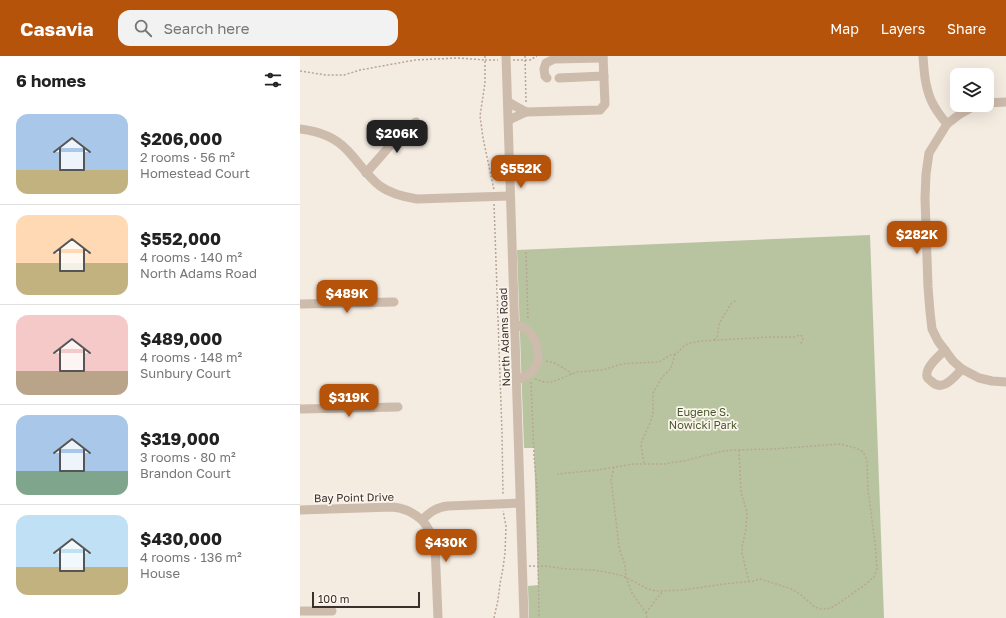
<!DOCTYPE html>
<meta charset="utf-8">
<style>
body{margin:0;font-family:"Golos Text",sans-serif;background:#f2f2f2;color:#222;height:100vh;display:flex;flex-direction:column;font-size:15px;white-space:nowrap}
*{box-sizing:border-box;margin:0}
p{font-size:13px;color:#767676}
.icon{flex:none;width:22px;height:22px;fill:none;stroke:currentColor;stroke-width:2;stroke-linecap:round;stroke-linejoin:round}
.map{position:relative;flex:1;overflow:hidden}
.drawer{display:flex;flex-direction:column;background:#fff;width:300px}
.drawer>*{flex:none}
.buttons{position:absolute;left:650px;top:12px;display:grid;gap:8px}
.buttons a{display:grid;place-items:center;width:44px;height:44px;border-radius:8px;background:#fff;box-shadow:0 4px 16px #0002;font-size:20px}
.scale{position:absolute;left:12px;bottom:10px;width:108px;box-sizing:border-box;padding-left:4px;border:2px solid #3b302b;border-top:0;font-size:11px;line-height:14px;white-space:nowrap;color:#3b302b;-webkit-text-stroke:3px #fbf5ee;paint-order:stroke}
.price{position:absolute;translate:-50% -34px;padding:0 9px;border-radius:8px;background:#b45309;color:#fff;font-size:13px;line-height:26px;filter:drop-shadow(0 1px 2px #0008)}
.price::after{content:'';position:absolute;left:50%;top:24px;width:12px;height:9px;margin-left:-6px;background:inherit;clip-path:polygon(0 0,100% 0,50% 100%)}
.price.current{background:#222;color:#fff}
ul{padding:0;list-style:none}
li{display:flex;align-items:center;gap:12px;height:100px;padding:0 16px}
li+li{border-top:1px solid #e0e0e0}
li span{display:grid;place-items:center;flex:none;width:112px;height:80px;border-radius:12px;color:#555}
li>.icon{margin-inline-start:auto}
span .icon{width:48px;height:48px;fill:#fffc;stroke-width:1}
li b{font-size:17px}
h2{display:flex;justify-content:space-between;align-items:center;height:48px;padding:0 16px;font-size:17px}
header{display:flex;align-items:center;gap:24px;box-sizing:border-box;height:56px;padding:0 20px;background:#b45309;color:#fff}
header strong{font-size:19px}
nav{display:flex;gap:22px;margin-inline-start:auto;font-size:14px}
.search{width:280px;height:36px;background:#f2f2f2;display:flex;align-items:center;gap:10px;box-sizing:border-box;padding:0 14px;border-radius:12px;color:#767676;font-size:15px}
main{display:flex;flex:1;min-height:0}
.map>svg:first-child{display:block}
.green{fill:#b8c4a0}
.lines{fill:none;stroke-linecap:round;stroke-linejoin:round}
.path{stroke:#b9a596;stroke-width:1.5;stroke-dasharray:2 2;stroke-linecap:butt}
.minor{stroke:#cdbbac;stroke-width:9}
.labels{text-anchor:middle;dominant-baseline:central;stroke-width:3.5;stroke-linejoin:round;paint-order:stroke}
.street-label{font-size:11px;fill:#3b302b;stroke:#fbf5ee}
.park-label{font-size:11px;fill:#4a5a2e;stroke:#fbf5ee}
</style>
<header>
<strong>Casavia</strong>
<div class="search"><svg class="icon" aria-label="search" viewBox="0 0 24 24"><circle cx="10" cy="10" r="6"/><path d="M15 15l6 6"/></svg>Search here</div>
<nav><a>Map</a><a>Layers</a><a>Share</a></nav>
</header>
<main>
<section class="drawer">
<h2>6 homes<svg class="icon" aria-label="filters" viewBox="0 0 24 24"><path d="M4 7h16M4 17h16"/><circle cx="9" cy="7" r="2"/><circle cx="15" cy="17" r="2"/></svg></h2>
<ul>
<li><span style="background:linear-gradient(#a9c7e8 70%,#c2b280 0)"><svg class="icon" aria-label="home" viewBox="0 0 24 24"><path d="M3 11l9-7 9 7M6 9v11h12V9"/></svg></span><div><b>$206,000</b><p>2 rooms · 56 m²</p><p>Homestead Court</p></div></li>
<li><span style="background:linear-gradient(#ffd9b3 60%,#c2b280 0)"><svg class="icon" aria-label="home" viewBox="0 0 24 24"><path d="M3 11l9-7 9 7M6 9v11h12V9"/></svg></span><div><b>$552,000</b><p>4 rooms · 140 m²</p><p>North Adams Road</p></div></li>
<li><span style="background:linear-gradient(#f6c9c9 70%,#b9a48a 0)"><svg class="icon" aria-label="home" viewBox="0 0 24 24"><path d="M3 11l9-7 9 7M6 9v11h12V9"/></svg></span><div><b>$489,000</b><p>4 rooms · 148 m²</p><p>Sunbury Court</p></div></li>
<li><span style="background:linear-gradient(#a9c7e8 70%,#7fa58c 0)"><svg class="icon" aria-label="home" viewBox="0 0 24 24"><path d="M3 11l9-7 9 7M6 9v11h12V9"/></svg></span><div><b>$319,000</b><p>3 rooms · 80 m²</p><p>Brandon Court</p></div></li>
<li><span style="background:linear-gradient(#bfe0f5 65%,#c2b280 0)"><svg class="icon" aria-label="home" viewBox="0 0 24 24"><path d="M3 11l9-7 9 7M6 9v11h12V9"/></svg></span><div><b>$430,000</b><p>4 rooms · 136 m²</p><p>House</p></div></li>
</ul>
</section>
<div class="map">
<svg width="706" height="562" viewBox="0 0 706 562">
<rect width="100%" height="100%" fill="#f4ebe1"/>
<!-- green -->
<path class="green" d="M570 179 584 562H229L228 530 238 529 234 392H224L217 194Z"/>
<g class="lines">
<!-- path -->
<g class="path">
<path d="M185 0V4H198"/>
<path d="M225 0 226 46"/>
<path d="M213 4H230L237 0"/>
<path d="M0 15 26 19H44L60 14 115 4 158 2 185 4V27L180 60 183 82 194 134"/>
<path d="M194 148 202 377 203 439"/>
<path d="M226 196 228 264"/>
<path d="M414 284C420 279 417 275 419 269 421 262 427 256 430 249L432 247 437 244"/>
<path d="M246 305C255 306 264 312 272 318"/>
<path d="M235 323 244 326H252L277 316 302 314 322 308 333 307 357 306 361 305 370 299 376 298 385 289 390 287 401 285 472 281H494L500 279 502 280 503 282V285L500 288"/>
<path d="M231 326 234 400 237 432 239 562"/>
<path d="M439 394 441 436 447 456 446 473 442 491V497L449 526"/>
<path d="M344 407 341 389 343 382 351 365 353 356V337L361 323 371 312 375 298"/>
<path d="M314 411 311 424 312 431 319 491 321 498 325 509 326 522 332 537 346 557 347 562"/>
<path d="M229 510H245L267 513 294 514 311 517 323 520 348 533 356 535 383 534 424 528 454 525 460 523 492 533 501 539 515 551 520 553H526L531 552 542 545 566 528 574 521 577 513 575 487 568 434 567 405 565 400 563 396 556 392 540 388 474 393 432 394 419 396 384 405 375 406 364 408H333L298 414 257 418"/>
<path d="M346 557 358 541 363 535"/>
<path d="M194 562 198 544 200 528 203 512 205 497 206 470 203 455"/>
</g>
<!-- minor -->
<g class="minor">
<path d="M206 0C213 187 217 375 224 562"/>
<path d="M623 0C624 15 625 30 631 44 635 53 641 61 647 68"/>
<path d="M247 22 245 20 244 13 246 7 254 3 303 2"/>
<path d="M259 22 304 20"/>
<path d="M208 46 226 56"/>
<path d="M687 47 706 46"/>
<path d="M679 49 674 50 660 58 647 68 629 97 626 118 625 142 628 231 630 256 632 273 638 285 653 305 662 313 679 322 692 325 706 326"/>
<path d="M209 64 226 56 300 54 305 48 303 0"/>
<path d="M0 73C18 75 34 80 47 94 58 105 67 120 80 130 91 138 104 141 117 143L210 140"/>
<path d="M66 117 102 76 116 66"/>
<path d="M0 248 94 246"/>
<path d="M215 268C219 270 224 271 227 274 236 281 242 301 235 312 231 318 224 321 217 324"/>
<path d="M645 294C640 299 628 309 627 317 626 320 628 323 631 325 643 337 654 321 662 313"/>
<path d="M0 353 98 351"/>
<path d="M0 454 92 451C105 452 112 456 122 464 130 456 137 451 148 450L220 447"/>
<path d="M122 464C128 471 132 479 135 489L138 562"/>
<path d="M0 555H32"/>
</g>
</g>
<g class="labels">
<!-- street labels -->
<g class="street-label">
<text transform="translate(204 281) rotate(-92)">North Adams Road</text>
<text transform="translate(54 441) rotate(-1)">Bay Point Drive</text>
</g>
<!-- park labels -->
<g class="park-label">
<text x="403" y="355">Eugene S.<tspan x="403" dy="13">Nowicki Park</tspan></text>
</g>
</g>
</svg>
<div class="buttons">
<a><svg class="icon" aria-label="layers" viewBox="0 0 24 24"><path d="M12 4l9 5-9 5-9-5zM3 14l9 5 9-5"/></svg></a>
</div>
<div class="scale">100 m</div>
<b class="price current" style="left:97px;top:98px">$206K</b>
<b class="price" style="left:221px;top:133px">$552K</b>
<b class="price" style="left:617px;top:199px">$282K</b>
<b class="price" style="left:47px;top:258px">$489K</b>
<b class="price" style="left:49px;top:362px">$319K</b>
<b class="price" style="left:146px;top:507px">$430K</b>
</div>
</main>
